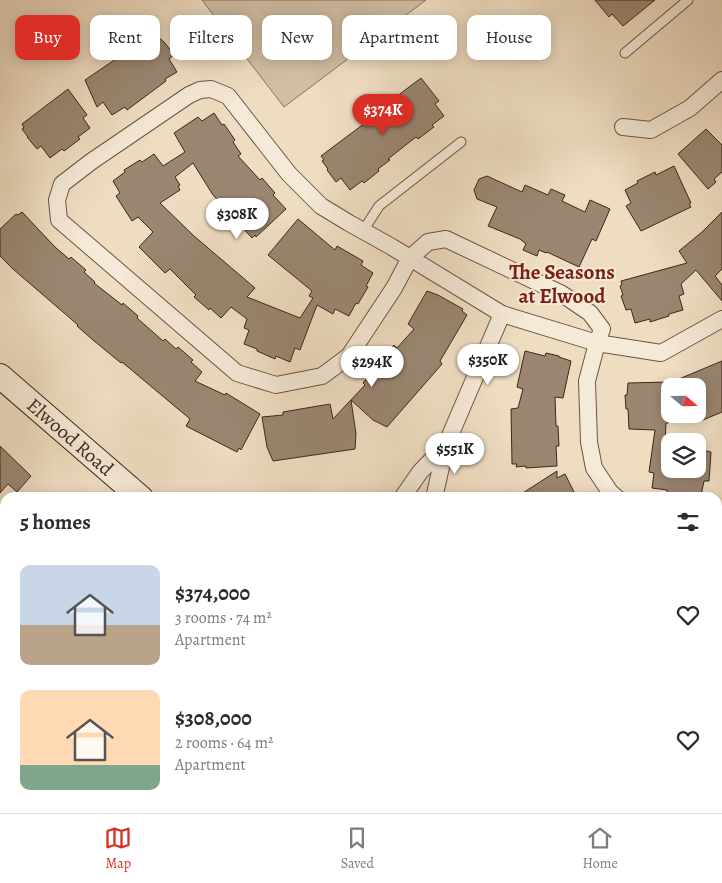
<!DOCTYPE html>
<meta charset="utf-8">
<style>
body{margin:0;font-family:Alegreya,serif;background:#f2f2f3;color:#2b2b33;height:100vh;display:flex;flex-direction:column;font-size:19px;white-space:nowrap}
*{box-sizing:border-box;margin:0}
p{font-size:16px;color:#7c7c81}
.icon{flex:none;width:28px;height:28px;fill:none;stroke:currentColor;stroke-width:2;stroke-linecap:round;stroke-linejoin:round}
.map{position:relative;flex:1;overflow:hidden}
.details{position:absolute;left:0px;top:492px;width:722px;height:321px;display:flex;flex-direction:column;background:#fff;border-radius:15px 15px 0 0;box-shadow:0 2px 12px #0003}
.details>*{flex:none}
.hud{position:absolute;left:15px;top:15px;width:692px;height:45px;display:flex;gap:10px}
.needle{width:32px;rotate:110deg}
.controls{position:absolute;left:661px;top:378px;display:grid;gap:10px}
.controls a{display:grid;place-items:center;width:45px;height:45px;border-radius:10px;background:#fff;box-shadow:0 2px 12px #0003;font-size:25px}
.price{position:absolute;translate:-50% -42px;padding:0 11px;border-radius:18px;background:#fff;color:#222;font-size:16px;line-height:32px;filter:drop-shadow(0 1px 2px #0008)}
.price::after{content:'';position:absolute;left:50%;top:30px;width:15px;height:11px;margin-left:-8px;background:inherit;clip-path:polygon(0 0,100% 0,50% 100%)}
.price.active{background:#d93025;color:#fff}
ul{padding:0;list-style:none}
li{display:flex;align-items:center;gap:15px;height:125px;padding:0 20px}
li span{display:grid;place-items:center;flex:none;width:140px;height:100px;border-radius:10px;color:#555}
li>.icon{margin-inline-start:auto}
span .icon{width:60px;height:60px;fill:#fffc;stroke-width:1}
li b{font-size:21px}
h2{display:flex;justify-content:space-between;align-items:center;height:60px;padding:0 20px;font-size:21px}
.pill{padding:0 18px;border-radius:10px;background:#fff;box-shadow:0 2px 12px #0003;font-size:18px;line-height:45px}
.pill.active{background:#d93025;color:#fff}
.dock{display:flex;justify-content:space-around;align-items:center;height:70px;border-top:1px solid #e1e1e2;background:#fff;font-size:14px;color:#7c7c81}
.dock a{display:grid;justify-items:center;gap:2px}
.dock .active{color:#d93025}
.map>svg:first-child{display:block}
.green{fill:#d1bea5;stroke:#877260}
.building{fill:#9a8671;stroke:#3d271a}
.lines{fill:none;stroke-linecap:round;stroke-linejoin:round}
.lane-casing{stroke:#6a5444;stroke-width:11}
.street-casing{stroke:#6a5444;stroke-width:18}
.secondary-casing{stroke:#3d271a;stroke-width:26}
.lane{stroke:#f5e9d7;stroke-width:9}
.street{stroke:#f5e9d7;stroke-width:16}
.secondary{stroke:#f5e9d7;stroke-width:24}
.labels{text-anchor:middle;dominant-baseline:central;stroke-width:4;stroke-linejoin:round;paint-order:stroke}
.street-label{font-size:20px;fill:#3d271a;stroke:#f5e9d7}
.neighbourhood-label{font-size:21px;font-weight:bold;fill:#7a1f14;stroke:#f5e9d7}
</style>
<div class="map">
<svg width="722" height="813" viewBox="0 0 722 813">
<rect width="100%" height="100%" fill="#efddc2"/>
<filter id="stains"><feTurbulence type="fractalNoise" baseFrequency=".004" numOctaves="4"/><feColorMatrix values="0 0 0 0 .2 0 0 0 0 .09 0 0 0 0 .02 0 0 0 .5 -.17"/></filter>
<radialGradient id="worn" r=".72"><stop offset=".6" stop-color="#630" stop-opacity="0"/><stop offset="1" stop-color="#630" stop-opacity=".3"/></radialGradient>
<!-- green -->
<path class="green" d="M202 0H426L284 107Z"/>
<!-- building -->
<g class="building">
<path d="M595 0H655L623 26 612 14 609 17Z"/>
<path d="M154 33 165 43 174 55 169 59 177 72 165 79 166 81 127 110 125 107 112 115 103 102 97 107 85 80Z"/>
<path d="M421 78 439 101 435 104 444 116 432 125 434 127 418 139 416 137 388 159 390 160 378 169 379 171 364 183 362 181 350 190 341 178 336 182 327 170 328 169 322 161 324 160 321 156 377 114 376 112Z"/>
<path d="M68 89 87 115 83 118 90 128 78 137 80 139 64 151 62 149 50 158 41 146 37 149 27 137H28L22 129 24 128 22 124Z"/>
<path d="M214 113 222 125 224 124 235 140 233 142 241 154 238 156 260 180 262 178 275 193 273 195 286 209 256 237 255 235 252 238 213 195 193 163 175 177 180 185 178 186 180 190 160 203 194 236 255 288 247 297 300 318 313 298 309 296 312 291 268 255 298 219 335 250 337 246 363 261 361 265 373 273 366 286 368 287 358 304 356 303 349 316 335 309 333 314 317 305 300 350 295 348 290 362 276 356 275 359 257 351V349L244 344 249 330 244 328 247 319 231 307 221 318 210 308 209 310 194 297 196 295 170 269 165 273 139 247 153 232 138 217 132 221 116 196 120 193 113 181 125 172 124 170 140 160 142 162 154 154 163 166 185 152 174 133 198 117 202 121Z"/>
<path d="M706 129 722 145V172L714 179 716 182 708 189 678 154Z"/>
<path d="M674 166 691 203 689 204 691 207 641 231 626 206 631 203 625 190 638 183 637 181 655 172 656 175Z"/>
<path d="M487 176 522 192 525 185 548 195 551 189 565 195 562 201 585 212 590 200 610 209 596 241 592 239 579 267 547 252 546 253 539 250 537 256 523 250 526 244 520 239 488 226 497 207 477 199 474 190 479 179Z"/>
<path d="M22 212 55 247 69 259 71 257 86 270 84 272 95 282 94 283 122 305 123 303 138 316 137 318 163 341 165 339 176 349 178 347 193 360 191 362 202 372 195 381 225 395 226 393 260 414 241 450 239 448 237 452 186 426 190 419 122 362 121 363 93 340 77 326 78 325 13 269 0 256V229L16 214 18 215Z"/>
<path d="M722 212V269L715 276 722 285V301L696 270 681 284 684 294 679 296 683 310 669 314V316L650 322V319L635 323 631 309 626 310 621 296 623 295 620 286 622 285 621 281 687 263 679 251 702 232Z"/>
<path d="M427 291 438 295 463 309 462 311 467 315 440 361 442 364 387 427 373 420 351 400 356 434 355 449 273 461 267 447 262 417 283 415V412L330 404 333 419 365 385 363 383 394 345 397 348 414 329 408 324Z"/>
<path d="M525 351 545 356 546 353 559 356V357L571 361 563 398 555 397 556 426H558L559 446H556L557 466 526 468V466L516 467 517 464H512L511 409 518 408 523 389 517 387Z"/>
<path d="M722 361V412L698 422V386H668V423H666L665 445H670V469H698V449L711 452 709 481H704L701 495 686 493V495L667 493V490L652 488 654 473 649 472 655 430 629 429 628 409H626L625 395H627L628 383 667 382V384Z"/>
<path d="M0 446 31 476 17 492 8 484 0 493Z"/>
<path d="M557 471V478L565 474 577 498H515Z"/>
</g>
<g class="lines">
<!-- lane casing -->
<g class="lane-casing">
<g id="lane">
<path d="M625 53 688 0"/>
<path d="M363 231 379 206 461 142"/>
</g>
</g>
<!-- street casing -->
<g class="street-casing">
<g id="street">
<path d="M623 127 651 130 690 108 722 80"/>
<path d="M402 498 420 472 446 445"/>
<path d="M434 498 446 445 502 314"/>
<path d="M617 498 610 492 594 468 589 442 587 381 597 343 502 314 392 247 349 223 321 206 289 174 228 96 211 89 200 90 189 95 92 161 62 184 57 200 59 220 237 373 276 385 322 376 349 356 394 288 410 258 428 242 446 239 562 294 590 313 602 329 597 343 661 353 722 319"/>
<path d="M718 526H722"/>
<path d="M0 704 5 715"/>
<path d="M10 813 11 809"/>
<path d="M302 813 303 809"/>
</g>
</g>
<!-- secondary casing -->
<g class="secondary-casing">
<g id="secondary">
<path d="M0 376 141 498"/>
<path d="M718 696H722"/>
</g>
</g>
<!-- lane -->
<use href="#lane" class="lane"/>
<!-- street -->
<use href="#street" class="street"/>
<!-- secondary -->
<use href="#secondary" class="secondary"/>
</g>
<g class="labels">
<!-- street labels -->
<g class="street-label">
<text transform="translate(70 437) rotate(41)">Elwood Road</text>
</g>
<!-- neighbourhood labels -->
<g class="neighbourhood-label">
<text x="562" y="272">The Seasons<tspan x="562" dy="24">at Elwood</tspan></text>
</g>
</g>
<rect width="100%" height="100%" filter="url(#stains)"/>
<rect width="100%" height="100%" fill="url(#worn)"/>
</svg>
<div class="controls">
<a><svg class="needle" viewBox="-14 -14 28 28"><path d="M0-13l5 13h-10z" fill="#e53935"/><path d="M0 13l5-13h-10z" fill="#7c7c81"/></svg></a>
<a><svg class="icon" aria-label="layers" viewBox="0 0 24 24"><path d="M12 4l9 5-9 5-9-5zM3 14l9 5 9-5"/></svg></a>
</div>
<b class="price active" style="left:383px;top:136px">$374K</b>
<b class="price" style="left:237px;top:240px">$308K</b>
<b class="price" style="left:488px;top:386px">$350K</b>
<b class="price" style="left:372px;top:388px">$294K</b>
<b class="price" style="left:455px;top:475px">$551K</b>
<div class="hud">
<a class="pill active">Buy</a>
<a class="pill">Rent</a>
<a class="pill">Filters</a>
<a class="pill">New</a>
<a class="pill">Apartment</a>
<a class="pill">House</a>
</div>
<section class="details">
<h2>5 homes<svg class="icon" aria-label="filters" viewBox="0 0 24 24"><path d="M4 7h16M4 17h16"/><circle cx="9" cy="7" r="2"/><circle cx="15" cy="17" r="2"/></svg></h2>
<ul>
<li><span style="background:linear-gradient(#c9d6e8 60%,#b9a48a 0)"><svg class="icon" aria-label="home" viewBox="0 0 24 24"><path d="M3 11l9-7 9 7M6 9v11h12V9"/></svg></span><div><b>$374,000</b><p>3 rooms · 74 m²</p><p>Apartment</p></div><svg class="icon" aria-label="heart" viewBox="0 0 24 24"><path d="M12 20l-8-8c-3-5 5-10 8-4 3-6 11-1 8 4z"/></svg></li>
<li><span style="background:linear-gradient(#ffd9b3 75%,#7fa58c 0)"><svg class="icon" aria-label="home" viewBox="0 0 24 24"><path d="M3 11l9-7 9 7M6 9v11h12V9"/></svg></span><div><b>$308,000</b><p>2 rooms · 64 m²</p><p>Apartment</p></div><svg class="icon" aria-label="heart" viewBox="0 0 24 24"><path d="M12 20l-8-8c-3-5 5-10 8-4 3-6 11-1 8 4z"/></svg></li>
</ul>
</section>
</div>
<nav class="dock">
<a class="active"><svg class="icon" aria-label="map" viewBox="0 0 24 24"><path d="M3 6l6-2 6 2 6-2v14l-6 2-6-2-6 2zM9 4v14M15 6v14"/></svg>Map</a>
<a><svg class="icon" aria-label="saved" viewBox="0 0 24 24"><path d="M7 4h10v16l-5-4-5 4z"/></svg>Saved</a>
<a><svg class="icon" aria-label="home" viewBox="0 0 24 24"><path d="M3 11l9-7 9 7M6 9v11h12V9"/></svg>Home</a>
</nav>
